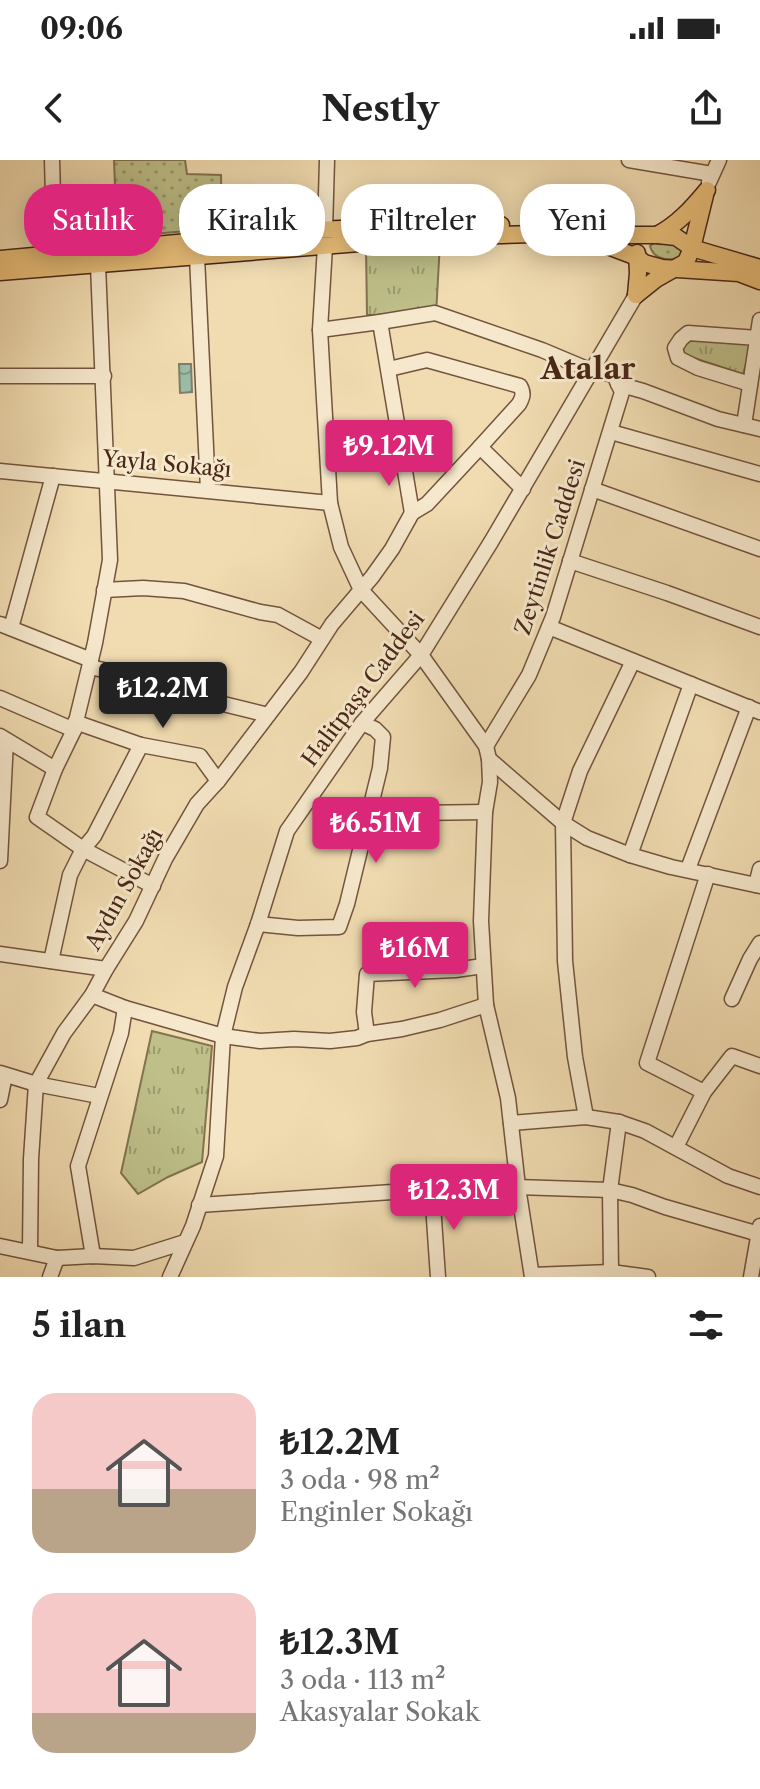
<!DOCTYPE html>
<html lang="tr">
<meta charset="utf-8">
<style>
body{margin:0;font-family:"Libre Caslon Text",serif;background:#f2f2f2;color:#222;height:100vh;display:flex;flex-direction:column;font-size:30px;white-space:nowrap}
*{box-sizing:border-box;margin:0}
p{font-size:26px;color:#767676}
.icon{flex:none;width:44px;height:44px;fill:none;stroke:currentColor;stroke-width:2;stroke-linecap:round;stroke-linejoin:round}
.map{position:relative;height:1117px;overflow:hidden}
.panel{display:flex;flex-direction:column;background:#fff;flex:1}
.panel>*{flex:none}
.banner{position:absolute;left:24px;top:24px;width:712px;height:72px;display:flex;gap:16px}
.price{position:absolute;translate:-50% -68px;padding:0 18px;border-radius:8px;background:#db2777;color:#fff;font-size:26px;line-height:52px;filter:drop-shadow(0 2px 4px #0008)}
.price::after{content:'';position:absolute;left:50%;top:48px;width:24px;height:18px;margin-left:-12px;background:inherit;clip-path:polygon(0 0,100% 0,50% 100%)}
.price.current{background:#222;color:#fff}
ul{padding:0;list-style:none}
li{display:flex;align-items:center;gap:24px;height:200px;padding:0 32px}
li span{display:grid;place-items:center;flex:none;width:224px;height:160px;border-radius:24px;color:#555}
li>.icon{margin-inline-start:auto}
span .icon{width:96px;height:96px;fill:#fffc;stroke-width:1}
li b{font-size:34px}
h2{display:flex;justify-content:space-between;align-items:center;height:96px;padding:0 32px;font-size:34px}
.tag{padding:0 28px;border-radius:32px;background:#fff;box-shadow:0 4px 20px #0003;font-size:28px;line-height:72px}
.tag.current{background:#db2777;color:#fff}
.status{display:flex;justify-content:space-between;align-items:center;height:56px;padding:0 40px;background:#fff;direction:ltr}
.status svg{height:22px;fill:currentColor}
header{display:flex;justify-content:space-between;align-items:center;height:104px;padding:0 32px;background:#fff;font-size:36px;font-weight:700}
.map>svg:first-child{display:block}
.grass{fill:url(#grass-dots);stroke:#837350;stroke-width:2}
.park{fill:url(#park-tufts);stroke:#837350;stroke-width:2}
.water{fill:url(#water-waves);stroke:#7a806d;stroke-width:2}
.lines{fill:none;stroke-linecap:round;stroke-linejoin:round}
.minor-casing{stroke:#72543e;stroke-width:17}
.major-casing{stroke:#482717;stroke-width:19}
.minor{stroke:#f6e8cc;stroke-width:14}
.major{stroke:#e8be78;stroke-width:16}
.labels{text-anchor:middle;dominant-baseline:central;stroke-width:6;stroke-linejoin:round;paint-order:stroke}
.street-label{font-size:22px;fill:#482717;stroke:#f6e8cc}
.district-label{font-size:30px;font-weight:bold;fill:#482717;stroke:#f6e8cc}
</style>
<div class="status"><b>09:06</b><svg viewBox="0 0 49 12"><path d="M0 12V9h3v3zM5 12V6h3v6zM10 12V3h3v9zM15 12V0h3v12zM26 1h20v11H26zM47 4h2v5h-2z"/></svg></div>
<header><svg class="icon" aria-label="back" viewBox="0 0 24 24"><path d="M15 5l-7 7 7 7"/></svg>Nestly<svg class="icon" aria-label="share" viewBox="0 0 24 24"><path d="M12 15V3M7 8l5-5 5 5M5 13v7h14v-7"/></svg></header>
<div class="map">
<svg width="760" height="1117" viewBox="0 0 760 1117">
<defs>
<pattern id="grass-dots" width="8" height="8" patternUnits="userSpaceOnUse" patternTransform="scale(2)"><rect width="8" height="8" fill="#bebf89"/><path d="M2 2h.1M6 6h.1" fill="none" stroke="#9c9b6f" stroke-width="1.8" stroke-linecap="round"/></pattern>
<pattern id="park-tufts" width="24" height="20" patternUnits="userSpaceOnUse" patternTransform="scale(2)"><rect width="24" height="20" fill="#bebf89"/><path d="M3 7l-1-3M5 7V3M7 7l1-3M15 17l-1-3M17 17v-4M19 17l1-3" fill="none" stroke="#9c9b6f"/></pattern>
<pattern id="water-waves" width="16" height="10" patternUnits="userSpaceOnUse" patternTransform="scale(2)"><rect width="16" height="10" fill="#9cbca6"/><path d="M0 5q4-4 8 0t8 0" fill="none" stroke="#819986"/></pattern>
</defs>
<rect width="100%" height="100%" fill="#f1dcb1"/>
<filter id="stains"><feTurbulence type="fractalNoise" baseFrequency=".0025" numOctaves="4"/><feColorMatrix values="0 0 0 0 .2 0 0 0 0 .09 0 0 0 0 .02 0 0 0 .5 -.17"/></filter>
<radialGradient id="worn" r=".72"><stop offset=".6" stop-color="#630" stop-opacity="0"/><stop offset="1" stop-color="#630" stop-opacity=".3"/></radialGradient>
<!-- grass -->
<g class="grass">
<path d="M114 0H185L187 14 221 15 222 68 117 77Z"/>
<path d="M656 82C668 82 678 83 684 95 672 102 654 101 650 86Z"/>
</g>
<!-- park -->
<g class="park">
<path d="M440 82 436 155H367L366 87Z"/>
<path d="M685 179 752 184 743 214 688 196 683 192V185Z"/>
<path d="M152 871 212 886 202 1002 168 1017 138 1034 121 1013Z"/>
</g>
<!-- water -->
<path class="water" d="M179 204H191L192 232 180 233Z"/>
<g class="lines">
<!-- minor casing -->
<g class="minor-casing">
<g id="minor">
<path d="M52 0 54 72"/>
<path d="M629 0 712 14"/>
<path d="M709 22 719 0"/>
<path d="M325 70 327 0"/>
<path d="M325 86 320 170 330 343 341 387 361 430 421 495 486 586 489 599 563 663 587 678 630 695 671 707 760 726"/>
<path d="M197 97 208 330"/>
<path d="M98 105 110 400 95 483 74 570 55 609 37 657 83 689 153 726"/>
<path d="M380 162 412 353 427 344 480 287"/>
<path d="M320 170 380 162 435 153 542 190 592 211 614 215 622 232 553 457 529 515 486 586"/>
<path d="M389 209 427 200 520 226C524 233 523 237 519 244L480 287 523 329"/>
<path d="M0 216H104"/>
<path d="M618 224 643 231 718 259 760 269"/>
<path d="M750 224 698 208 678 198 675 188 681 179 688 173 758 178"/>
<path d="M744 265 760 160"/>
<path d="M611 272 760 314"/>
<path d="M0 311 330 343"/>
<path d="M592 329 760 389"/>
<path d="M570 401 667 433 760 467"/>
<path d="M104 430 143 428 184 431 260 452 278 455 322 479"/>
<path d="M0 464 91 500"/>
<path d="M549 467 760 552"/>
<path d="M11 468 53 316"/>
<path d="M90 507 130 516 138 523 268 555"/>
<path d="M0 538 74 570"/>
<path d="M75 562 141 585 200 596 218 621"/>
<path d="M0 576 55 609"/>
<path d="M489 599 490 622 485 652 481 761 486 845 508 938 518 1027 532 1117"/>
<path d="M414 653 485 652"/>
<path d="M630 695 691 524"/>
<path d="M0 701 6 580"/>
<path d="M688 709 749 547"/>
<path d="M756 725 760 709"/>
<path d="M258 764 298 768 339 767 347 744 380 608 383 577 375 569 362 563"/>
<path d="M0 794 106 809"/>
<path d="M51 801 70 715 83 689 94 676 141 585"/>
<path d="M92 835 125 848 223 876 260 881 294 879 330 881 357 878 367 874 402 869 440 860 486 845"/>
<path d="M732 839 750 799 760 783"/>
<path d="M367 874 364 852 367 814 455 810 483 806"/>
<path d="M0 913 36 924 99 936"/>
<path d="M704 932 647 903 708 714"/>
<path d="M0 940 5 915"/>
<path d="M586 957 575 897 565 801 563 663 580 611 633 501"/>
<path d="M511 963 586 957 619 962 645 971 728 1016 760 1027"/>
<path d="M676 987 704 932 732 896 760 906"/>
<path d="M432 1030 438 1117"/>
<path d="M199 1045 482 1026 610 1030 632 1035 665 1047 759 1074"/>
<path d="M0 1086 57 1098 93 1096 134 1098 185 1082"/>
<path d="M30 1091 31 999 36 924 64 873 92 835 106 809 136 761 165 699 197 644 218 621 301 512 332 464 372 417 392 389 412 353"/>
<path d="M93 1096 78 1006 121 873 125 848"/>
<path d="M611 1112 610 1030 619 962"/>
<path d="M532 1115 611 1112 648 1117"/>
<path d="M50 1117 57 1098"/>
<path d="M170 1117 193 1066 216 996 223 876 235 827 258 764 287 671 362 563 421 495 491 382 636 135"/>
<path d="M751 1117 760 1066"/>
</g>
</g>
<!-- major casing -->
<g class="major-casing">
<g id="major">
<path d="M580 70 617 75H658L676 77 692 88 760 108"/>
<path d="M657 75C678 64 692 48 707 30"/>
<path d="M0 99 319 70 464 63 501 65"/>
<path d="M0 112 434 77 534 74 605 85 637 97 644 103 662 108 739 113 760 121"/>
<path d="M636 135 638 113 637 93"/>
<path d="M636 135 656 119 686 102 692 88 705 35"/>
</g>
</g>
<!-- minor -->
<use href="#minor" class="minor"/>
<!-- major -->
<use href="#major" class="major"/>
</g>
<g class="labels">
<!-- street labels -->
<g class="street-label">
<text transform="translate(167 304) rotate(5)">Yayla Sokağı</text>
<text transform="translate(550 387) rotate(-72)">Zeytinlik Caddesi</text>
<text transform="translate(363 529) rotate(-53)">Halitpaşa Caddesi</text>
<text transform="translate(124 729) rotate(-61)">Aydın Sokağı</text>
</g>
<!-- district labels -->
<g class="district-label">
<text x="588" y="208">Atalar</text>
</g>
</g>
<rect width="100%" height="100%" filter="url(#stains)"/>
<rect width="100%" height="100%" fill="url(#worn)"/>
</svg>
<b class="price" style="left:389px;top:328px">₺9.12M</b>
<b class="price current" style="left:163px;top:570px">₺12.2M</b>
<b class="price" style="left:376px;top:705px">₺6.51M</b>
<b class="price" style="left:415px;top:830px">₺16M</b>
<b class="price" style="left:454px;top:1072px">₺12.3M</b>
<div class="banner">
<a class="tag current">Satılık</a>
<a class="tag">Kiralık</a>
<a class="tag">Filtreler</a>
<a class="tag">Yeni</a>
</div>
</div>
<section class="panel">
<h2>5 ilan<svg class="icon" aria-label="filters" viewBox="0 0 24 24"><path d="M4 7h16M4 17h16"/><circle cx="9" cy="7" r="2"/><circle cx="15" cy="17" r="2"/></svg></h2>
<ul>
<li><span style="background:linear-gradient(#f6c9c9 60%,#b9a48a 0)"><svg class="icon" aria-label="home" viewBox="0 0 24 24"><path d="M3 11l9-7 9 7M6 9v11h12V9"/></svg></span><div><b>₺12.2M</b><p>3 oda · 98 m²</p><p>Enginler Sokağı</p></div></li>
<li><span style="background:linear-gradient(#f6c9c9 75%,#b9a48a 0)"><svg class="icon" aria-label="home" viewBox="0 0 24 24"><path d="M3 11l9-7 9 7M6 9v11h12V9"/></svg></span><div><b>₺12.3M</b><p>3 oda · 113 m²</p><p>Akasyalar Sokak</p></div></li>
</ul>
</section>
